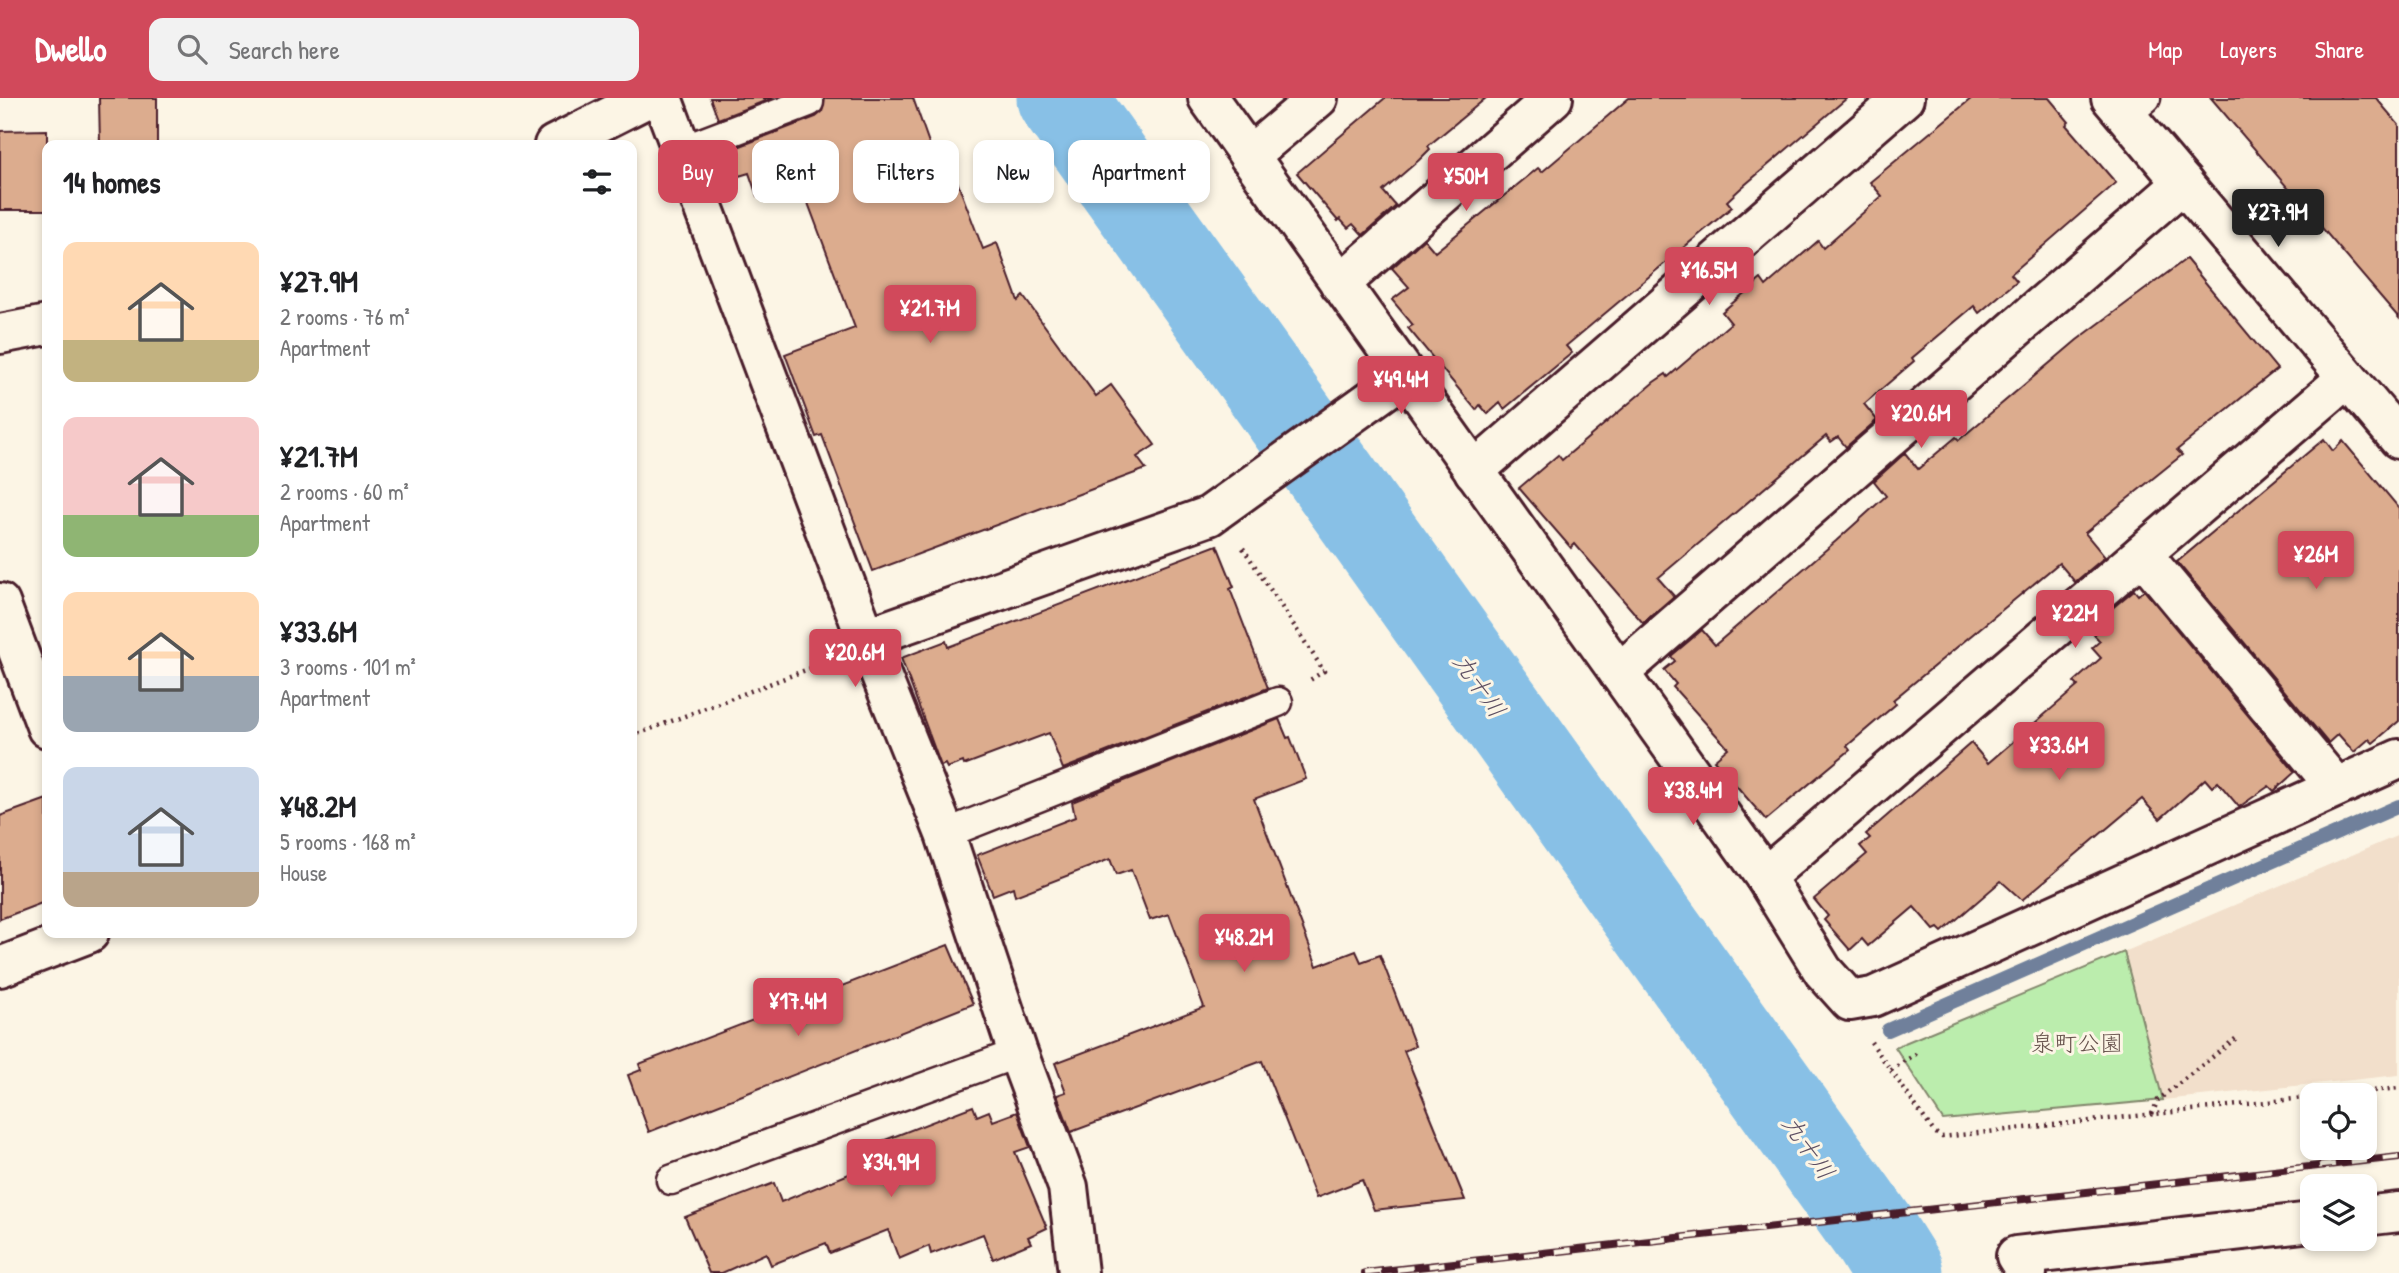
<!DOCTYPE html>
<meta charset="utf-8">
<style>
body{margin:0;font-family:"Patrick Hand","Klee One",sans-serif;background:#f2f2f2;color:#202124;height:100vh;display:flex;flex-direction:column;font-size:26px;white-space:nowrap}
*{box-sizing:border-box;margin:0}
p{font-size:23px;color:#757577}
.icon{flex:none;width:38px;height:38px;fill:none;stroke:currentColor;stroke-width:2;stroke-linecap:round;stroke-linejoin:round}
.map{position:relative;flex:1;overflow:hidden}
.sheet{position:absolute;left:42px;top:42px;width:595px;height:798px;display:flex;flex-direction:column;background:#fff;border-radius:14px;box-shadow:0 4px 10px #0003}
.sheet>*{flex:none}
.hud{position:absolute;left:658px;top:42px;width:665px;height:63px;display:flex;gap:14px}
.tools{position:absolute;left:2300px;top:985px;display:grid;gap:14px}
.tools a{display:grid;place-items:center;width:77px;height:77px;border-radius:14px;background:#fff;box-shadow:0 4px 10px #0003;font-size:35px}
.price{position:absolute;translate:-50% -60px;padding:0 16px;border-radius:7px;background:#d1495b;color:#fff;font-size:23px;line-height:46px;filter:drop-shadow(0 2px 4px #0008)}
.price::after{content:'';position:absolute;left:50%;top:42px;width:21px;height:16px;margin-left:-10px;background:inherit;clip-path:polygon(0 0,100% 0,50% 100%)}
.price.current{background:#222;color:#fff}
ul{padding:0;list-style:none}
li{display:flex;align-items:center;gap:21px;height:175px;padding:0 21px}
li span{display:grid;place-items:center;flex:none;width:196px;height:140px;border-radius:14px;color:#555}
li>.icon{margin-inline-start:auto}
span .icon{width:84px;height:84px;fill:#fffc;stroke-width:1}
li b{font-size:30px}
h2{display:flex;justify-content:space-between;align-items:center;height:84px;padding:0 21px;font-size:30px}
.tag{padding:0 24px;border-radius:14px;background:#fff;box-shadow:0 4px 10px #0003;font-size:24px;line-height:63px}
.tag.current{background:#d1495b;color:#fff}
header{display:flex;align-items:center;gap:42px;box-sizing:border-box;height:98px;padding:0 35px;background:#d1495b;color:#fff}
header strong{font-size:33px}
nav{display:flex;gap:38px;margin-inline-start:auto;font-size:24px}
.search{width:490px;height:63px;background:#f2f2f2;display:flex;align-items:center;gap:18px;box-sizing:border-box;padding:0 24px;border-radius:14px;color:#757577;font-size:26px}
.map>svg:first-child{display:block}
.built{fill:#f2dfcb}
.green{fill:#bbedad;stroke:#82866c;stroke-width:2}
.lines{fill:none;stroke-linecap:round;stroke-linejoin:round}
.stream{stroke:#6f809b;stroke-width:14}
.river{stroke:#88c0e6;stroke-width:89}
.building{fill:#dcac8e;stroke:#4a1f2b;stroke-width:2}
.service-casing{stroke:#4a1f2b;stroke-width:33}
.minor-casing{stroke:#4a1f2b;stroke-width:44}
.path{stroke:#4a1f2b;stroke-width:4.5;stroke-dasharray:2 5;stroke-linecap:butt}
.service{stroke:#fcf5e5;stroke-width:28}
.minor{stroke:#fcf5e5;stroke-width:38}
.rail-casing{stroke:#4a1f2b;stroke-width:8}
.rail{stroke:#fcf5e5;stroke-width:5;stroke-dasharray:16;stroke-linecap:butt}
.labels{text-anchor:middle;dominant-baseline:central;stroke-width:6;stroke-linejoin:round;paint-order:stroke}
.park-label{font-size:23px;fill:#66524c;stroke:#fcf5e5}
.water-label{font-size:24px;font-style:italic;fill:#5d4f63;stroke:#fcf5e5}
</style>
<header>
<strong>Dwello</strong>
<div class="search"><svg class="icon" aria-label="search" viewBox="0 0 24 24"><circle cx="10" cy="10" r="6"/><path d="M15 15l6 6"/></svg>Search here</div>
<nav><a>Map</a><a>Layers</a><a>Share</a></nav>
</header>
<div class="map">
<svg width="2399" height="1175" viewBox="0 0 2399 1175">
<rect width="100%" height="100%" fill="#fcf5e5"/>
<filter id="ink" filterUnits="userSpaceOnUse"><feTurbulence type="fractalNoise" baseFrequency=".0143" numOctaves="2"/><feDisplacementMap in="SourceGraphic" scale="14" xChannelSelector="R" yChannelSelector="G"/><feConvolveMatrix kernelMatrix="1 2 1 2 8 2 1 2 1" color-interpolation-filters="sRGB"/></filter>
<g filter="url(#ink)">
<!-- built -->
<path class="built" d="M2399 737V977L2163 1002 2124 854Z"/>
<!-- green -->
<path class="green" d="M2124 854 2163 1002 1943 1022 1895 949Z"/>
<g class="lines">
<!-- stream -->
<path class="stream" d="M1888 932 2399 708"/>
<!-- river -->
<path class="river" d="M1061 0 1874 1135 1899 1175"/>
</g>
<!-- building -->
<g class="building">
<path d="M99 0H157V47H100Z"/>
<path d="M710 0H773L718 21Z"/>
<path d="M825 0H913L935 62 947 57 983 151 997 145 1018 203 1023 198 1096 298 1111 287 1155 347 1137 359 1146 371 873 473 822 337 816 339 785 256 855 230 802 89 784 96 781 89 757 98 749 75 739 78 730 52 816 19 822 14Z"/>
<path d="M1385 0H1486L1428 48 1430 51 1419 62 1383 93 1396 108 1363 137 1353 126 1348 130 1340 121 1338 123 1297 75Z"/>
<path d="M1629 0H1847L1740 91 1727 103 1732 109 1566 248 1572 255 1504 311 1500 305 1488 316 1480 307 1476 312 1408 230 1413 227 1392 202 1409 189 1392 170 1424 141 1435 154 1538 70 1542 74Z"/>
<path d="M1972 0H2049L2069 24 2066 27 2116 85 2011 176 2017 183 1979 215 1974 208 1912 260 1914 263 1864 306 1877 322 1846 349 1838 339 1831 344 1826 338 1658 480 1674 498 1643 525 1575 446 1571 450 1519 390 1558 357 1562 362 1654 284 1666 276 1668 279 1731 225 1722 214 1761 181 1766 188 1818 143 1823 150 1882 98 1870 84Z"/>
<path d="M2211 0H2376L2399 27V220Z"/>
<path d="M47 32V112H0V33Z"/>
<path d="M2186 161 2277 271 2177 352 2182 357 2085 435 2105 459 2075 484 2059 465 1893 602 1896 606 1847 648 1850 652 1766 722 1714 662 1728 650 1673 589 1676 586 1664 572 1675 563 1671 558 1702 532 1715 547 1836 443 1886 398 1874 383 1905 355 1918 371 1956 339 1959 342 2077 242Z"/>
<path d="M2324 341 2333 353 2343 343 2399 410V623L2373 645 2369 641 2354 654 2338 636 2328 645 2177 464Z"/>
<path d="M1217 447 1234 489 1230 491 1268 590 1063 671 1049 635 964 667 963 664 947 670 945 666 941 668 901 560 946 543 948 549Z"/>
<path d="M2134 492 2138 497 2144 492 2295 674 2274 693 2269 688 2239 709 2218 684 2212 689 2205 681 2160 721 2142 701 2022 802 2001 783 1942 834 1938 830 1934 832 1914 809 1868 848 1862 841 1850 852 1824 822 1828 818 1814 801 1867 756 1860 748 1870 740 1866 736 1971 645 1988 665 2078 588 2074 584 2101 560 2092 550 2100 543 2094 537 2108 521 2104 517Z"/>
<path d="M1279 621 1287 640 1290 639 1306 681 1254 701 1317 868 1356 853 1361 864 1380 857 1415 948 1404 953 1465 1102 1374 1112 1362 1082 1316 1100 1262 963 1071 1034 1057 997 1066 994 1055 965 1204 909 1169 816 1150 822 1131 772 1116 777 1110 761 1015 798 1013 789 993 797 977 757 1075 719 1072 704Z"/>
<path d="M47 701V803L0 821V718Z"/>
<path d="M948 847 973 906 649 1034 628 977 641 972 639 966Z"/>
<path d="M973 1008 977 1018 989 1013 993 1023 1017 1014 1030 1049 1015 1054 1047 1130 1028 1139 1031 1145 993 1161 983 1136 931 1156 929 1148 899 1161 888 1132 830 1155 826 1145 771 1167 766 1155 722 1175H709L685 1119 774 1085 781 1104 871 1067 864 1050Z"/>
</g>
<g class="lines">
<!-- service casing -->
<g class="service-casing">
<g id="service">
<path d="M2126 17 2146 0"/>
<path d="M683 52 809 4"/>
<path d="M945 736 1278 604"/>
<path d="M671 1082 1018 955"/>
</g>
</g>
<!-- minor casing -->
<g class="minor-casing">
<g id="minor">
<path d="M662 0 866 540 945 736 1018 955 1068 1089 1078 1175"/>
<path d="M1208 0 1765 779 1823 873 1850 903 1873 899 2399 661"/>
<path d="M2111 0 2399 341"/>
<path d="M554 47 647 0"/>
<path d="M1249 58 1318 0"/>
<path d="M1340 186 1553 0"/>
<path d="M0 236 47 227"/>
<path d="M1474 373 1904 0"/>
<path d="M2142 456 2336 689"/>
<path d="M0 505 47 630"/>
<path d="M866 540 1209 418 1406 277"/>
<path d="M1619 575 2183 85"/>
<path d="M1765 779 2347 280"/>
<path d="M0 869 89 835"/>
<path d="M2364 1118 2399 1114"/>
<path d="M2027 1175 2016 1158 2312 1124"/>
</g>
</g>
<!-- path -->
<g class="path">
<path d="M1243 450 1324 573 1310 582"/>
<path d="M632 638 827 564"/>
<path d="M1871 944 1934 1034 1942 1039 2312 999"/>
<path d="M1891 972 1919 954"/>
<path d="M2325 998 2399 990"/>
<path d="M2152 1016 2158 1002 2239 938"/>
</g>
<!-- service -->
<use href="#service" class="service"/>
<!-- minor -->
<use href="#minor" class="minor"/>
<!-- rail casing -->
<g class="rail-casing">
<path id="rail" d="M1365 1175 2399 1059"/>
</g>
<!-- rail -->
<use href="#rail" class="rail"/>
</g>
</g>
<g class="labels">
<!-- park labels -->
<g class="park-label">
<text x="2077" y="944">泉町公園</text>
</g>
<!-- water labels -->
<g class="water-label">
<text transform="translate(1480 587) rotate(55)">九十川</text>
<text transform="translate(1809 1049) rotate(55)">九十川</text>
</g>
</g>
</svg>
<div class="tools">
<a><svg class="icon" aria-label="locate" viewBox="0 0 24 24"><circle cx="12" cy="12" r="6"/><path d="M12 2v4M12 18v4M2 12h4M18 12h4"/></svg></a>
<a><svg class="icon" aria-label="layers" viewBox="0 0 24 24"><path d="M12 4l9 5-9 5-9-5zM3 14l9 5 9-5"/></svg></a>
</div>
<b class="price" style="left:1466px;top:115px">¥50M</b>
<b class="price current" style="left:2278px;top:151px">¥27.9M</b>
<b class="price" style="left:1709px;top:209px">¥16.5M</b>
<b class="price" style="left:930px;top:247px">¥21.7M</b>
<b class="price" style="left:1401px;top:318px">¥49.4M</b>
<b class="price" style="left:1921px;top:352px">¥20.6M</b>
<b class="price" style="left:2316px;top:493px">¥26M</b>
<b class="price" style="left:2075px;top:552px">¥22M</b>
<b class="price" style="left:855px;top:591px">¥20.6M</b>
<b class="price" style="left:2059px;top:684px">¥33.6M</b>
<b class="price" style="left:1693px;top:729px">¥38.4M</b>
<b class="price" style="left:1244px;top:876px">¥48.2M</b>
<b class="price" style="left:798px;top:940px">¥17.4M</b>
<b class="price" style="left:891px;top:1101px">¥34.9M</b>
<div class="hud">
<a class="tag current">Buy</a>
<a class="tag">Rent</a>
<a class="tag">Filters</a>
<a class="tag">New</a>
<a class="tag">Apartment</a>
</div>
<section class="sheet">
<h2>14 homes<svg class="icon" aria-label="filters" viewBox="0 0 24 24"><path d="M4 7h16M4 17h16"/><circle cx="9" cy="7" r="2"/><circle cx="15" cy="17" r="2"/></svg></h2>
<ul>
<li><span style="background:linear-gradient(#ffd9b3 70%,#c2b280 0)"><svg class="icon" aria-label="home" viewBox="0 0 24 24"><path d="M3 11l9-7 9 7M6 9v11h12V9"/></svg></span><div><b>¥27.9M</b><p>2 rooms · 76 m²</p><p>Apartment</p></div></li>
<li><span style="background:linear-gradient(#f6c9c9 70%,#8fb573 0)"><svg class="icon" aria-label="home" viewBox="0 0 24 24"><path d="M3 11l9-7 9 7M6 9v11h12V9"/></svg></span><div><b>¥21.7M</b><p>2 rooms · 60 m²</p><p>Apartment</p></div></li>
<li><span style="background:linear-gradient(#ffd9b3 60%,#9aa5b1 0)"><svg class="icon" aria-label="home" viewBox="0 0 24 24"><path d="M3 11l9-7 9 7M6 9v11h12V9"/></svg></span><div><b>¥33.6M</b><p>3 rooms · 101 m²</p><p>Apartment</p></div></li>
<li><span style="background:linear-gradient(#c9d6e8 75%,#b9a48a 0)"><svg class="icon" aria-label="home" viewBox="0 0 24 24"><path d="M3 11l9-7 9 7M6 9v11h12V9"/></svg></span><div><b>¥48.2M</b><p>5 rooms · 168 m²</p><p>House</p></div></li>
</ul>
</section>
</div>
